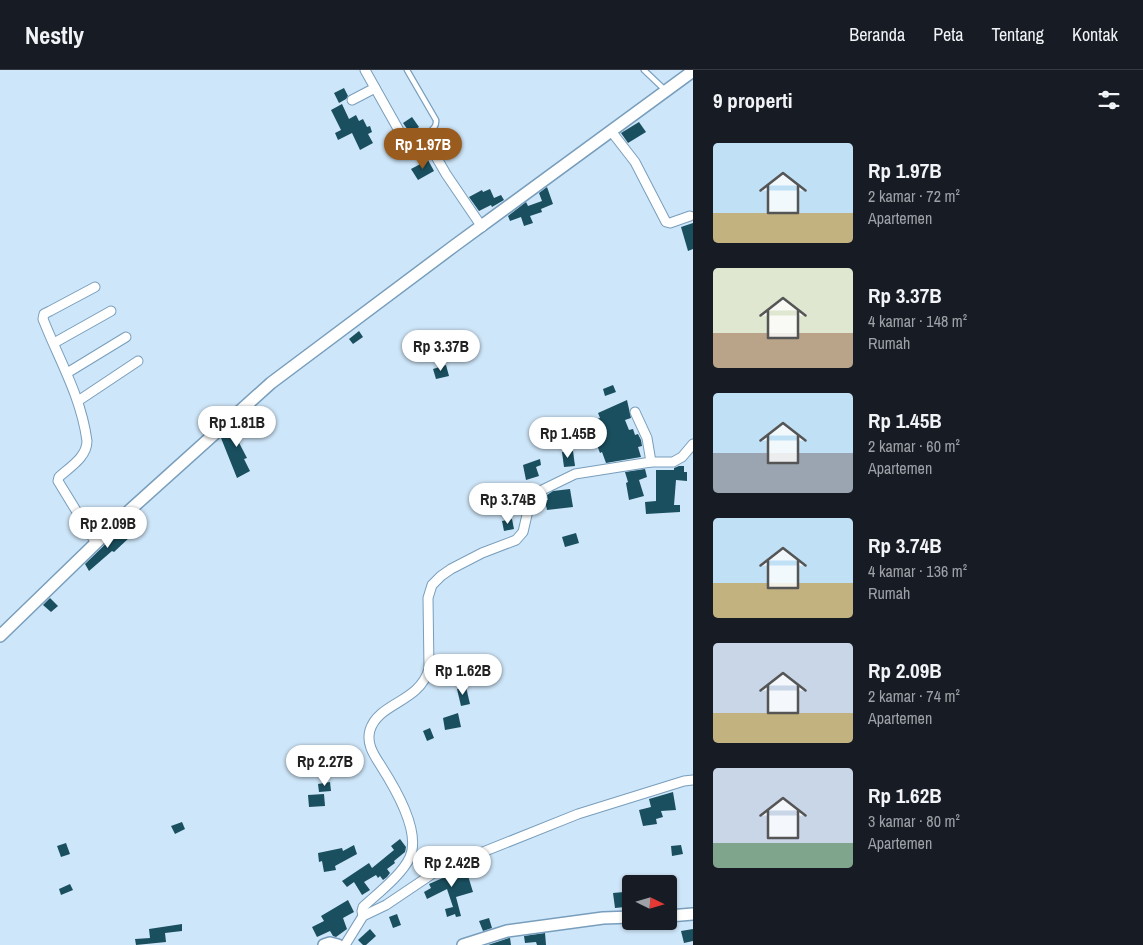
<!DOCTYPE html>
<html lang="id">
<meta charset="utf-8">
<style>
body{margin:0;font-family:"Archivo Narrow",sans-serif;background:#20242c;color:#f1f3f6;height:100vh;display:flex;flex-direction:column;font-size:19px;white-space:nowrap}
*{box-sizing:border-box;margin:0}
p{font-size:16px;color:#9ea1a6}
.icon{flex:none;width:28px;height:28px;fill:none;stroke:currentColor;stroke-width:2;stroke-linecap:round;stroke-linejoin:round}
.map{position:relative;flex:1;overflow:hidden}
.drawer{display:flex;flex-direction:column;background:#171b24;width:450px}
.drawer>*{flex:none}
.needle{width:32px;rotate:95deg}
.fabs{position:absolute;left:622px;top:805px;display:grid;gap:10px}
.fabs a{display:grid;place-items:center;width:55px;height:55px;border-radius:5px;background:#171b24;box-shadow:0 1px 4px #0004;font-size:25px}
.price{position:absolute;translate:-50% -42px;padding:0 11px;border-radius:18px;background:#fff;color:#222;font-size:16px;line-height:32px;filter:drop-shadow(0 1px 2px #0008)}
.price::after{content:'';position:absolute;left:50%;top:30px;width:15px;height:11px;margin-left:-8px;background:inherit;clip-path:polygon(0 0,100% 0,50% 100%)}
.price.active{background:#995c1e;color:#fff}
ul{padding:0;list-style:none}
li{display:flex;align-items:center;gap:15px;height:125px;padding:0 20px}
li span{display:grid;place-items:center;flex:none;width:140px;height:100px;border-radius:5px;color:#555}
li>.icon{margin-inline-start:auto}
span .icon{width:60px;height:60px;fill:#fffc;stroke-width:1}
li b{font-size:21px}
h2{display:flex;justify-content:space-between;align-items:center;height:60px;padding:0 20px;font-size:21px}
header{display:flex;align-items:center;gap:30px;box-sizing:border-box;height:70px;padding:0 25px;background:#171b24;border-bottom:1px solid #363941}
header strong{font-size:24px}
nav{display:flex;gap:28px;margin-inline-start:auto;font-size:18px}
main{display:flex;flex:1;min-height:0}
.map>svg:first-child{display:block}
.building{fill:#1a4f5f}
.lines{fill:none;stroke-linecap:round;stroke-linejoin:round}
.service-casing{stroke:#789ebc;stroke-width:7}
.minor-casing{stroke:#789ebc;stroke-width:11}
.tertiary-casing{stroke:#789ebc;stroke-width:14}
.service{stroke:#fff;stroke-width:4.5}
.minor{stroke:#fff;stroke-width:9}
.tertiary{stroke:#fff;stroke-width:11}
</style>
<header>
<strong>Nestly</strong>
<nav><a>Beranda</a><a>Peta</a><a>Tentang</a><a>Kontak</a></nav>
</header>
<main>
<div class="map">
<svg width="693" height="875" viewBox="0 0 693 875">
<rect width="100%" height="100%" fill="#cee6f9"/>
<!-- building -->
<g class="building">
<path d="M344 18 348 26 346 29 339 33 334 23Z"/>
<path d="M342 34 349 49 356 45 359 51 363 49 367 57 370 56 372 62 368 64 373 73 360 80 352 63 338 70 335 63 341 60 331 40Z"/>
<path d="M412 47 419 57 410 63 403 53Z"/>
<path d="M639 52 646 62 628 73 621 63Z"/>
<path d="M428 90 434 101 418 110 411 99Z"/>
<path d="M547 117 553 134 541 139 542 142 530 146 533 153 524 156 521 147 510 151 508 146 526 132 528 136 542 131 539 123Z"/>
<path d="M490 119 494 128 501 125 504 130 492 137 491 135 479 141 469 127 482 120 483 122Z"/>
<path d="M693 153V179L688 181 681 157Z"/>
<path d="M359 261 363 267 353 274 349 269Z"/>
<path d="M446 295 449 306 436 309 433 299Z"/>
<path d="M613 315 616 322 605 326 603 319Z"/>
<path d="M627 330 631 348 625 350 629 360 633 359 635 365 638 364 641 370 642 376 638 377 641 387 606 393 602 382 600 383 597 375 601 373 594 350 600 348 598 343Z"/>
<path d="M248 346 253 354 235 365 247 388 244 389 250 401 237 408 221 368Z"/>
<path d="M573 381 575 396 564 397 562 382Z"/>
<path d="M540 389 541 395 536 397 539 406 526 410 523 395Z"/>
<path d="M679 396H684V402H687V411L676 410 674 435H680V442L646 444 645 432 656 431V400H674V398Z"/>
<path d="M645 399 647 407 639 410 644 426 629 430 626 413 628 412 625 402Z"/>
<path d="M570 419 573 437 547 440 545 431 548 430 547 425 553 421Z"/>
<path d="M512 449 514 459 504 461 502 451Z"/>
<path d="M122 458 130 467 114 482 112 481 89 501 85 494Z"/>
<path d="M576 463 579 473 565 477 562 467Z"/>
<path d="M50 528 58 536 51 542 43 535Z"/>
<path d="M466 617 470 634 461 636 457 619Z"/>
<path d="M458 643 461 657 445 660 443 648Z"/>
<path d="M430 658 434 668 427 671 423 661Z"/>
<path d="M330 712 331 721 319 722 318 714Z"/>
<path d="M673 722 676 740 661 741 663 747 656 749 657 754 643 756 639 740 651 737 649 729Z"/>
<path d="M324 724 325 736 309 737 308 725Z"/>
<path d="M182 752 185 759 175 764 171 756Z"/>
<path d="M400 769 406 777 405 782 394 791 395 793 387 799 390 803 387 807 383 810 380 806 378 808 376 805 364 812 370 820 362 825 354 812 347 817 342 811 369 793 372 798 394 780 391 776Z"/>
<path d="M66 773 70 784 61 787 57 776Z"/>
<path d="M354 775 357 784 335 796 336 800 324 802 322 791 319 792 318 783 342 778 343 781Z"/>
<path d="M681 775 683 784 672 786 671 776Z"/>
<path d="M465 796 473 822 456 827 461 846 456 847 455 844 447 847 445 839 453 837 447 819 427 829 424 822 431 818 429 814 445 807 443 805Z"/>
<path d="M642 806 643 814H631V822H630L631 840H625V837L615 838 613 823 624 822 623 814 630 813 629 808Z"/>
<path d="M70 814 73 820 61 825 59 819Z"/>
<path d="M348 830 354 842 343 848 347 859 336 867 333 866 330 861 317 867 312 857 324 851 321 846Z"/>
<path d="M397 844 401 855 393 858 389 847Z"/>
<path d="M489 848 492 858 483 861 479 851Z"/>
<path d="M182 854V861L165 863 166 872 136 875 135 869 150 868 149 859Z"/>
<path d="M370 859 376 866 366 875H363L358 870Z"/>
<path d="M693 859V871L684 873 681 861Z"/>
<path d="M545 863 546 875H537L536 872 525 873 524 866Z"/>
<path d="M510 868 511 875H488L509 868Z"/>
</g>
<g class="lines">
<!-- service casing -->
<g class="service-casing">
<g id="service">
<path d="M407 0 436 50C437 58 430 61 425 66"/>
<path d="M644 0 665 20"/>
</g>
</g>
<!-- minor casing -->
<g class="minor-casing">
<g id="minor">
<path d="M365 0 406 73 410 74 424 66 446 104 482 157"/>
<path d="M352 30 375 18"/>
<path d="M611 61 635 92 666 152 670 153 690 146"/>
<path d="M95 217 50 241 44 244 43 249C59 290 81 326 87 371 87 387 70 397 59 407L58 411 96 473"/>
<path d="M54 273 111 241"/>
<path d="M67 303 126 267"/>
<path d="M78 331 138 291"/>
<path d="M635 342 647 368 651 392"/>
<path d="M363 846 362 841 363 837C377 824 402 805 410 787 421 761 395 718 381 696 374 685 366 674 370 660 379 632 419 633 429 599L428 528 432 515 441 506 451 499 482 483 516 470 523 462 530 432 536 423 575 404 651 392H673L682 387 693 374"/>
<path d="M345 875 363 846 386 835 438 800 578 744 684 711 693 710"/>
</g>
</g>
<!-- tertiary casing -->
<g class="tertiary-casing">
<g id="tertiary">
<path d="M0 566 131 439 271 313 454 176 693 1"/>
<path d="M669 846 693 844"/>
<path d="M324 875 330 873 338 875"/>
<path d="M463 875 507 861 603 848 631 847"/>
</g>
</g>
<!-- service -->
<use href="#service" class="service"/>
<!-- minor -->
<use href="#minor" class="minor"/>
<!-- tertiary -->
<use href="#tertiary" class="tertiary"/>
</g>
</svg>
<div class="fabs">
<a><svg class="needle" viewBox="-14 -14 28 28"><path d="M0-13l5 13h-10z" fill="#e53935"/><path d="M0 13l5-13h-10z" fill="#9ea1a6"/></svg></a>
</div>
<b class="price active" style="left:423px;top:100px">Rp 1.97B</b>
<b class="price" style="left:441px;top:302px">Rp 3.37B</b>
<b class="price" style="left:237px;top:378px">Rp 1.81B</b>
<b class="price" style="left:568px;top:389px">Rp 1.45B</b>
<b class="price" style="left:508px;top:455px">Rp 3.74B</b>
<b class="price" style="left:108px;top:479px">Rp 2.09B</b>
<b class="price" style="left:463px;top:626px">Rp 1.62B</b>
<b class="price" style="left:325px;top:717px">Rp 2.27B</b>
<b class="price" style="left:452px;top:818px">Rp 2.42B</b>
</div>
<section class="drawer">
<h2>9 properti<svg class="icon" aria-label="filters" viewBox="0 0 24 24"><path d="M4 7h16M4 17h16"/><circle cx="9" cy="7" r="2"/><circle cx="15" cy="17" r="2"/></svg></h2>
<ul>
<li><span style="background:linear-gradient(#bfe0f5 70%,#c2b280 0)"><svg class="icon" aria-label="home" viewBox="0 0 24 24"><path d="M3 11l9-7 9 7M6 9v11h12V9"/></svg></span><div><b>Rp 1.97B</b><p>2 kamar · 72 m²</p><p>Apartemen</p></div></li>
<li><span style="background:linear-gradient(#dfe7d0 65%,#b9a48a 0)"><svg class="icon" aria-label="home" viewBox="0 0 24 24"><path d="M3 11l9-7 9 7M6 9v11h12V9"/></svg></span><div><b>Rp 3.37B</b><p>4 kamar · 148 m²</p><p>Rumah</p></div></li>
<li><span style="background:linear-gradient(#bfe0f5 60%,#9aa5b1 0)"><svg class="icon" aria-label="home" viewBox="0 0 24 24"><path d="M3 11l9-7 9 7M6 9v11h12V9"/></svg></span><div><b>Rp 1.45B</b><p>2 kamar · 60 m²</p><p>Apartemen</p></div></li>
<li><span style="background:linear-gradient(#bfe0f5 65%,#c2b280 0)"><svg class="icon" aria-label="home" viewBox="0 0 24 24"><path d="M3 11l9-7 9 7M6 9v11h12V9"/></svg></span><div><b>Rp 3.74B</b><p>4 kamar · 136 m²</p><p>Rumah</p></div></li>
<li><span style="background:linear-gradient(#c9d6e8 70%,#c2b280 0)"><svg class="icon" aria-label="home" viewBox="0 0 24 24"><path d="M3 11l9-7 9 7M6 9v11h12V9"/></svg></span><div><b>Rp 2.09B</b><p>2 kamar · 74 m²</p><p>Apartemen</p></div></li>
<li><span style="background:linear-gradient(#c9d6e8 75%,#7fa58c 0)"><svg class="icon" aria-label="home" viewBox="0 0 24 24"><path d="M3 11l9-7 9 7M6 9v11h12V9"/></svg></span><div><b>Rp 1.62B</b><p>3 kamar · 80 m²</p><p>Apartemen</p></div></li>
</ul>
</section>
</main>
